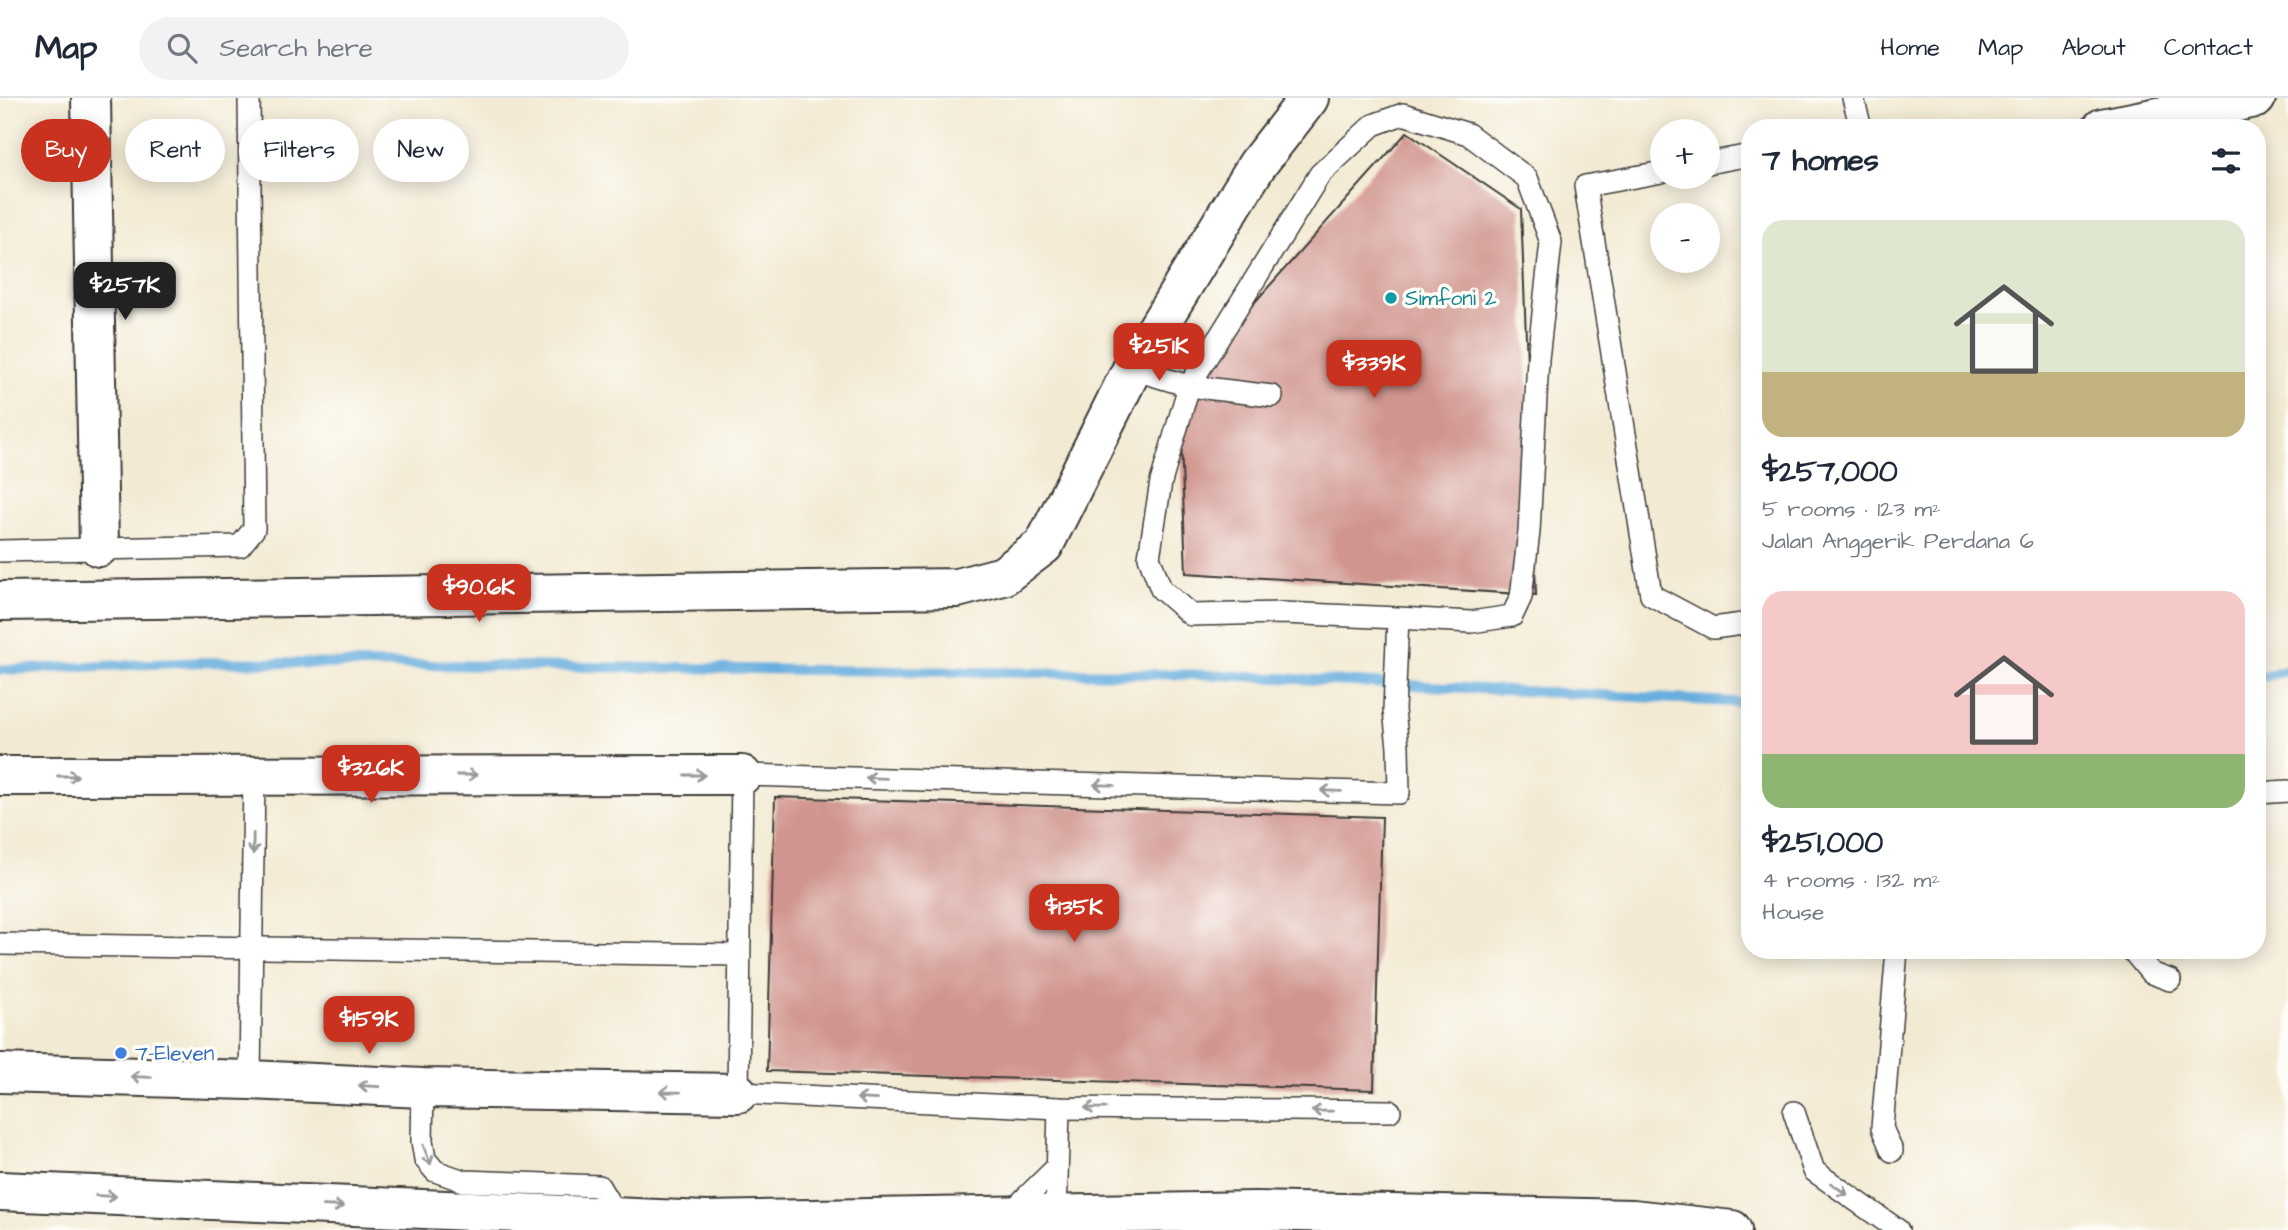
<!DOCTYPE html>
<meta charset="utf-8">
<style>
body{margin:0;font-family:"Architects Daughter",sans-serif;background:#f2f2f3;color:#1f2937;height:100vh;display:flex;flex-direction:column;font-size:26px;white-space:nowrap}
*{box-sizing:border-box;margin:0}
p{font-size:23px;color:#747a83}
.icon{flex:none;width:38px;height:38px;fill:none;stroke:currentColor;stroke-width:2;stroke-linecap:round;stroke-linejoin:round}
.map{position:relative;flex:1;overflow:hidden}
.details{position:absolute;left:1741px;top:21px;width:525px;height:840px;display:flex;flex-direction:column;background:#fff;border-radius:28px;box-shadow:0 4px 18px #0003}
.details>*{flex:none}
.banner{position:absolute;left:21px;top:21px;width:665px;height:63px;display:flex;gap:14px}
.controls{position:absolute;left:1650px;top:21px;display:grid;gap:14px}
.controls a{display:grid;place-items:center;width:70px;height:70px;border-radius:50%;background:#fff;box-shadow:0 4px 18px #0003;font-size:35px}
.price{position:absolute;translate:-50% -60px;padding:0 16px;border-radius:14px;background:#c8321e;color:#fff;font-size:23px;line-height:46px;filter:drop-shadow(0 2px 4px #0008)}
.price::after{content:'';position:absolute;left:50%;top:42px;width:21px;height:16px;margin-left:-10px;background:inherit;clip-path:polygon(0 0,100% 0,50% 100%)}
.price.selected{background:#222;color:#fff}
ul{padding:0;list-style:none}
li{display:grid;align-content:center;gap:14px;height:371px;padding:0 21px}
li span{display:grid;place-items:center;height:217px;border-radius:21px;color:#555}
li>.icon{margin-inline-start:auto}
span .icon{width:126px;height:126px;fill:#fffc;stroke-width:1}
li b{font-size:30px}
h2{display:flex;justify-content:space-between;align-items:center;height:84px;padding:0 21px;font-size:30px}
.tag{padding:0 24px;border-radius:32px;background:#fff;box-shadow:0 4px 18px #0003;font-size:24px;line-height:63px}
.tag.selected{background:#c8321e;color:#fff}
header{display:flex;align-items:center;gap:42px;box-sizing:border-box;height:98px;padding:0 35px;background:#fff;border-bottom:2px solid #e0e1e3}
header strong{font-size:33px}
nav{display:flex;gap:38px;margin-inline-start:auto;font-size:24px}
.search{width:490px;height:63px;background:#f2f2f3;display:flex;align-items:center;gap:18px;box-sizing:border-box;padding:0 24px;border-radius:38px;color:#747a83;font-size:26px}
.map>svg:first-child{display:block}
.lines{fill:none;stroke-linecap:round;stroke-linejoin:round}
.stream{stroke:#68aede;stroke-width:10}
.building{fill:#d1958f}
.service-casing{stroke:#3c3b37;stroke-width:24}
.minor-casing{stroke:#3c3b37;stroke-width:42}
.tertiary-casing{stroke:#3c3b37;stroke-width:42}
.service{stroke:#fff;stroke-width:21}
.minor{stroke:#fff;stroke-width:38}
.tertiary{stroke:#fff;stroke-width:38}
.oneway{stroke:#999}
.culture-dot{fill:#0f9aa8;stroke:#fdfcf7;stroke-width:2.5}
.shop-dot{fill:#3f7fe0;stroke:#fdfcf7;stroke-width:2.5}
.labels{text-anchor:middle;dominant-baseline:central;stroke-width:7;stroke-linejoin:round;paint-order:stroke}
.culture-label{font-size:21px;fill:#0d838f;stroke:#fdfcf7;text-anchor:start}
.shop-label{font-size:21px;fill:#366cbe;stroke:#fdfcf7;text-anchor:start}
</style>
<header>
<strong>Map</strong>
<div class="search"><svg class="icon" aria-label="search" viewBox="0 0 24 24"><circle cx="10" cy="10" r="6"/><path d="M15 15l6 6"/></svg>Search here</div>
<nav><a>Home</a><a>Map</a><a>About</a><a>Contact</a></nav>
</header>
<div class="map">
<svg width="2288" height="1132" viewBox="0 0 2288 1132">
<rect width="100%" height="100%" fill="#fdfcf7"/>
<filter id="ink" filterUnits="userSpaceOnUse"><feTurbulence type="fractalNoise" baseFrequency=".0143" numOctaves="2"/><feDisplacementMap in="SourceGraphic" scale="14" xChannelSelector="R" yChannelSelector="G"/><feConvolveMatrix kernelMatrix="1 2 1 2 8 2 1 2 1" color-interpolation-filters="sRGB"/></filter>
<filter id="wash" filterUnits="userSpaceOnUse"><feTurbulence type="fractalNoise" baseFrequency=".00686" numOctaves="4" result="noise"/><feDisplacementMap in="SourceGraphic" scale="28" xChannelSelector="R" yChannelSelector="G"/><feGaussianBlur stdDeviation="1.57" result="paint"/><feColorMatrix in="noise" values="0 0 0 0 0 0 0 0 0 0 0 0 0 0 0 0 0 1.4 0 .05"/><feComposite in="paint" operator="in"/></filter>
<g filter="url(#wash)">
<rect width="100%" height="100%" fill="#f3ead3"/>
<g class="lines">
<!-- stream -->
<g class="stream">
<path d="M0 572 204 564 1221 577 1750 605"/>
<path d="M2258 581 2288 572"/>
</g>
</g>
<g id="blocks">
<!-- building -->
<g class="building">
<path d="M1407 34 1521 111 1536 497 1186 475 1179 289Z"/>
<path d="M775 699 1382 719 1374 992 767 973Z"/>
</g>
</g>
</g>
<g filter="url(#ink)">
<use href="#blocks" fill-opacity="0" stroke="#3c3b37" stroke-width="2"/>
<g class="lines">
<!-- service casing -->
<g class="service-casing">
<g id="service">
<path d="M1853 0 1861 30"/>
<path d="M1708 65 1745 58 1750 62"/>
<path d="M1662 74 1585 88 1651 497 1713 530 1750 525"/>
<path d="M1132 271 1189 288 1272 298"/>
<path d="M0 453 240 448 254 431 249 0"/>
<path d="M2258 695 2288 693"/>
<path d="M0 846 739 857"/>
<path d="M2132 852 2151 875 2170 882"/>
<path d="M250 982 254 677"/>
<path d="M423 990 422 1043 425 1061 435 1073 464 1083 599 1088 618 1120"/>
<path d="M1390 1013 1059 1010 738 995 742 677 1399 695 1398 649 1394 612 1398 520 1282 515 1191 517 1161 491 1149 459 1161 384 1189 288 1320 76 1373 27 1403 16 1468 36 1527 80 1551 144 1538 261 1529 434 1521 499 1512 518 1471 524 1398 520"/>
<path d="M1794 1014 1814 1073 1898 1132"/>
<path d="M1892 1053 1882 1030 1897 852"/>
<path d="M1008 1117 1057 1069"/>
<path d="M1056 1117 1059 1010"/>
</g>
</g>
<!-- minor casing -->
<g class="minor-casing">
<g id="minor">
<path d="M91 0 99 449"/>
<path d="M2102 30 2256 0"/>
<path d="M0 503 957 490 1003 478 1044 447 1132 271 1257 67 1309 0"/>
<path d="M0 678 742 677"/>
<path d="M0 975 250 982 423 990 738 995"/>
</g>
</g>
<!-- tertiary casing -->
<g class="tertiary-casing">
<path id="tertiary" d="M0 1093 706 1123 1254 1113 1633 1121 1732 1132"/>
</g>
<!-- service -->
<use href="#service" class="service"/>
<!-- minor -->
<use href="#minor" class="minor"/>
<!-- tertiary -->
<use href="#tertiary" class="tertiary"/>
</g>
<!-- one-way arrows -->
<defs><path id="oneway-shaft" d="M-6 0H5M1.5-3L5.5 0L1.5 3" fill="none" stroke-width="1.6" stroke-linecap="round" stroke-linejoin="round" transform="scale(1.75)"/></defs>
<g class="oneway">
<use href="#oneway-shaft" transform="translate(467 677)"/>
<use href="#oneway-shaft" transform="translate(695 677)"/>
<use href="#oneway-shaft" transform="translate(68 678)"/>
<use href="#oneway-shaft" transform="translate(876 680) rotate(-178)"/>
<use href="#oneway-shaft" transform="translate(1104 687) rotate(-178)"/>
<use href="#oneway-shaft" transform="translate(1331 693) rotate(-178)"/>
<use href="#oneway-shaft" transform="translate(253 746) rotate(91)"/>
<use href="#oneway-shaft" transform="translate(141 979) rotate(-178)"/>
<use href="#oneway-shaft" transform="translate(369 988) rotate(-177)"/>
<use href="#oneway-shaft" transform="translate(670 994) rotate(-179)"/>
<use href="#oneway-shaft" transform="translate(867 1001) rotate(-177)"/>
<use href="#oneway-shaft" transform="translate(1095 1010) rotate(-179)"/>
<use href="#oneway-shaft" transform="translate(1322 1013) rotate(-179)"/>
<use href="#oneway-shaft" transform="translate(427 1057) rotate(69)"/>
<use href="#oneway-shaft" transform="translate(1839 1091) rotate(35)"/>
<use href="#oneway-shaft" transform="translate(106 1098) rotate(2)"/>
<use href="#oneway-shaft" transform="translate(333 1108) rotate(2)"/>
</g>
</g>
<!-- markers -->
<circle class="culture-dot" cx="1391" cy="200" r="7"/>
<circle class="shop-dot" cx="121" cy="955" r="7"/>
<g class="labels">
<!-- culture labels -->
<g class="culture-label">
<text x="1405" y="200">Simfoni 2</text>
</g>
<!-- shop labels -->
<g class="shop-label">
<text x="135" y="955">7-Eleven</text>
</g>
</g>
</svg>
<div class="controls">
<a>+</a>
<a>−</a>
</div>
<b class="price selected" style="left:125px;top:224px">$257K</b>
<b class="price" style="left:1159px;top:285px">$251K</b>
<b class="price" style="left:1374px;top:302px">$339K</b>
<b class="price" style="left:479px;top:526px">$90.6K</b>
<b class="price" style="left:371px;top:707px">$326K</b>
<b class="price" style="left:1074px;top:846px">$135K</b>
<b class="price" style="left:369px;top:958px">$159K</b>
<div class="banner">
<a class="tag selected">Buy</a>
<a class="tag">Rent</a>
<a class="tag">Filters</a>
<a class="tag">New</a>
</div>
<section class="details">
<h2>7 homes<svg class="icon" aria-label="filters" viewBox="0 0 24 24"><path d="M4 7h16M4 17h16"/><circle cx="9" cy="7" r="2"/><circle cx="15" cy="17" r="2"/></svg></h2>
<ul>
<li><span style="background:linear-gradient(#dfe7d0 70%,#c2b280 0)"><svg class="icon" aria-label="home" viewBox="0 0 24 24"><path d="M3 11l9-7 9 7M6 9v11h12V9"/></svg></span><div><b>$257,000</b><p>5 rooms · 123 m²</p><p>Jalan Anggerik Perdana 6</p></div></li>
<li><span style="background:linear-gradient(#f6c9c9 75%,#8fb573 0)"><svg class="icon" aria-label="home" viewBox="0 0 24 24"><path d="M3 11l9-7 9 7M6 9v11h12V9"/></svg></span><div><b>$251,000</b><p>4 rooms · 132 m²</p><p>House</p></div></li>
</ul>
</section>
</div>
